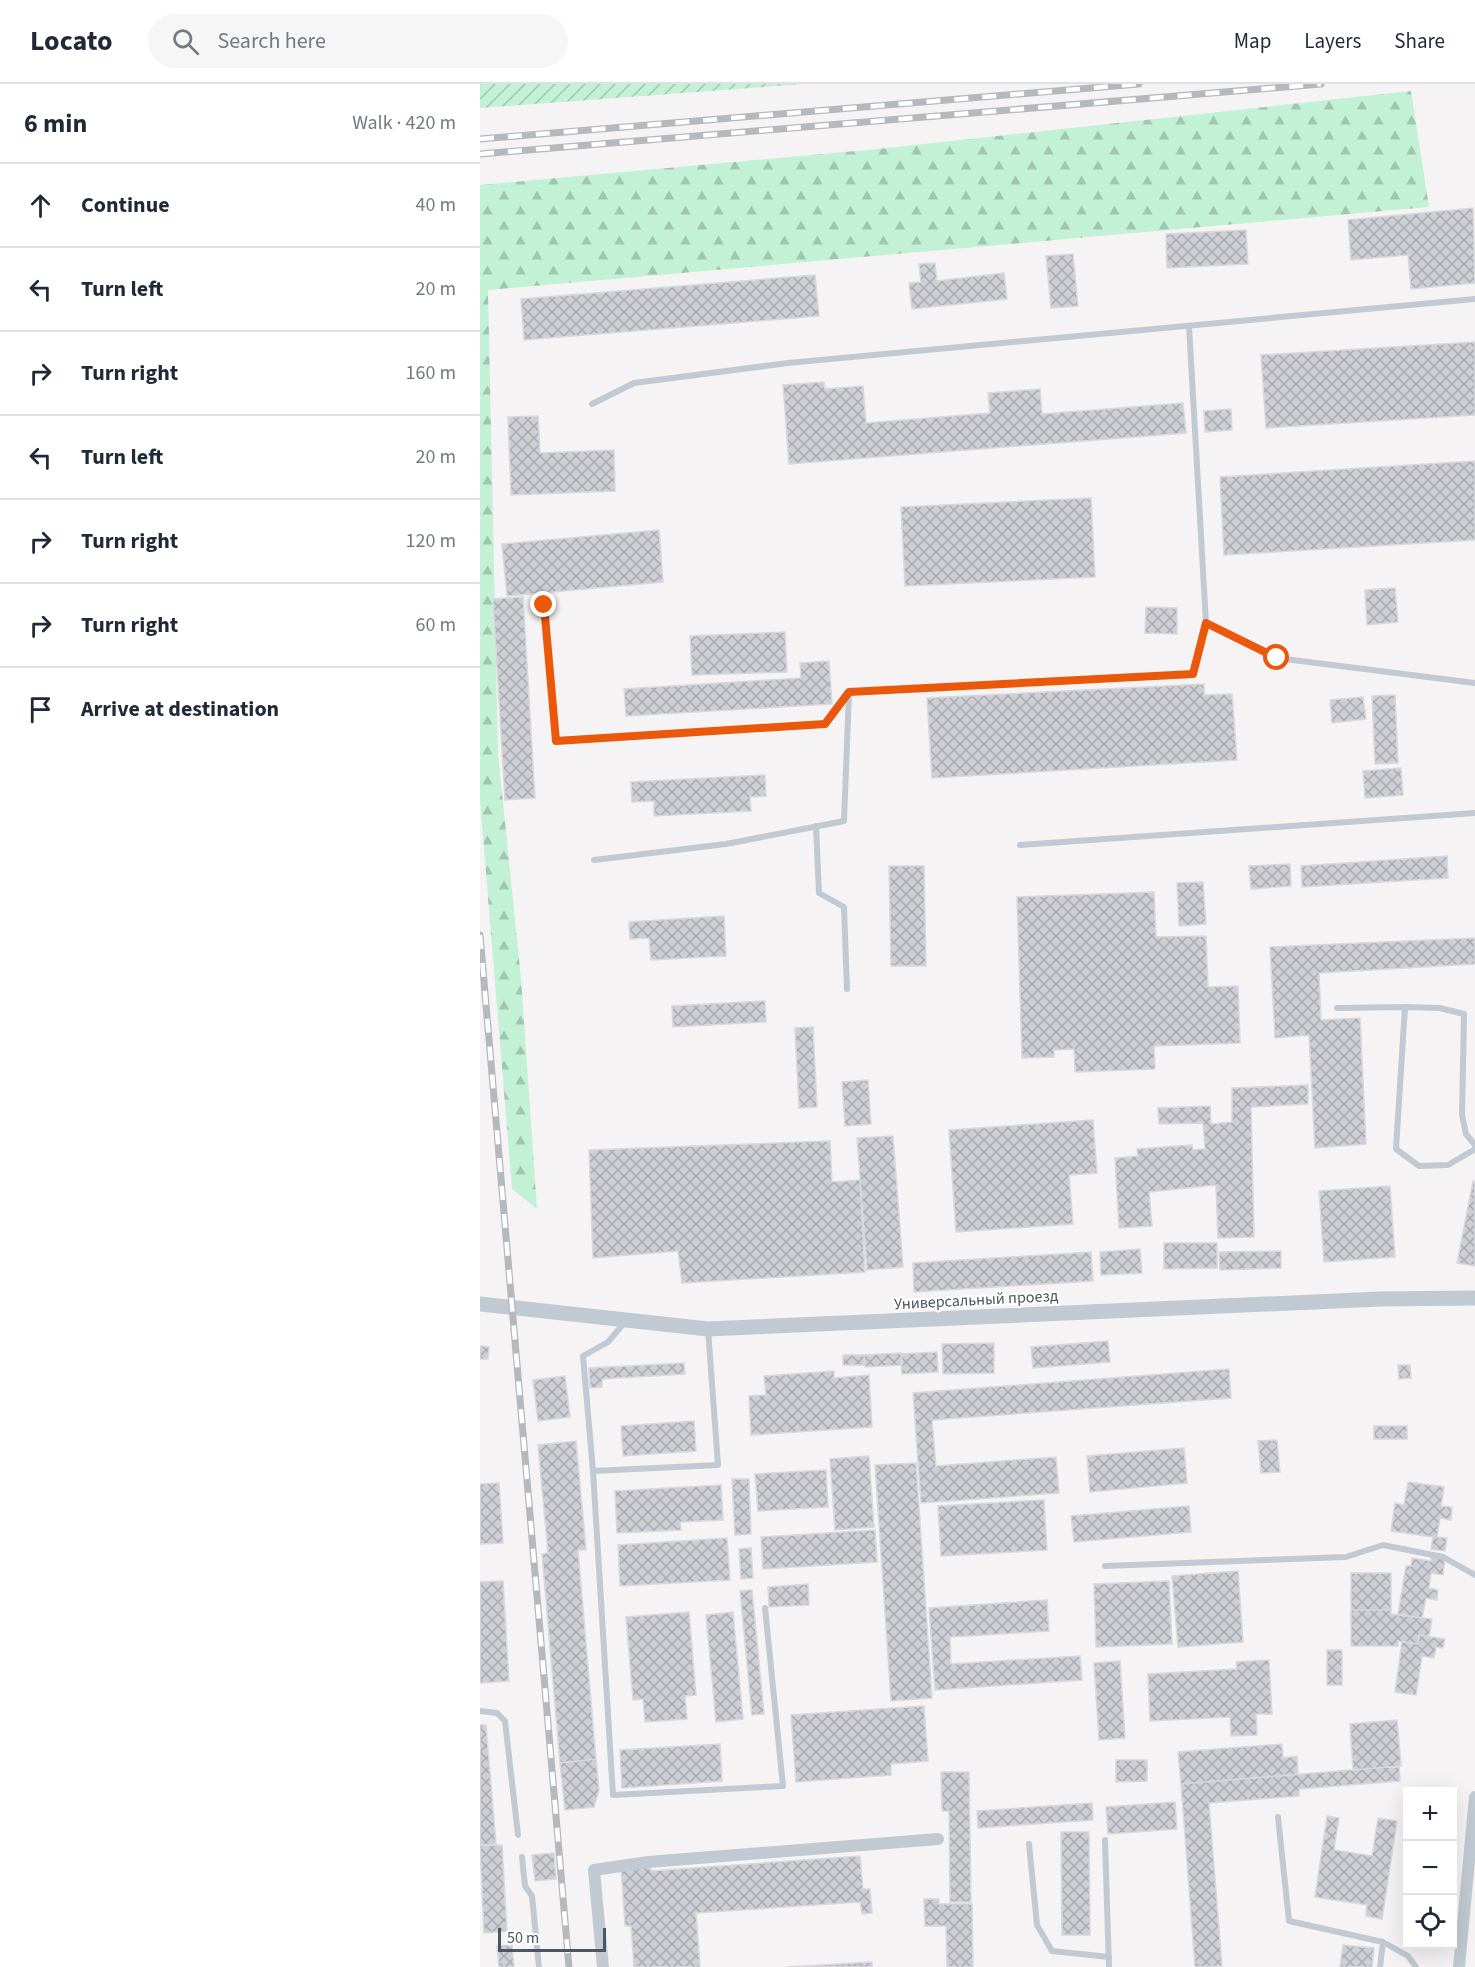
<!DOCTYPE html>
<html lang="en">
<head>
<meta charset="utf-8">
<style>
	:root { --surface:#fff; --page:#f6f6f7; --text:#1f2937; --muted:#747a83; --line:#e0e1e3 }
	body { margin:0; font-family:"Source Sans 3",sans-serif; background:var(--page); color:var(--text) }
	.controls { position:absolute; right:18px; bottom:18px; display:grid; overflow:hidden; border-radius:0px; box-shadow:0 6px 24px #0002 }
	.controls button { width:54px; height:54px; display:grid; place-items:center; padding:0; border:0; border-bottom:2px solid var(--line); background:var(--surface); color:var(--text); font:30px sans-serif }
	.scale { position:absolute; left:18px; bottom:15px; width:108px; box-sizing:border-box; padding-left:6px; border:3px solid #4a5661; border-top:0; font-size:16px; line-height:21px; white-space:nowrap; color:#4a5661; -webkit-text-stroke:4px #fff; paint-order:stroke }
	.stop { position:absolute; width:18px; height:18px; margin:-14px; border:4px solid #ea580c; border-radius:50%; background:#fff }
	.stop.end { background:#ea580c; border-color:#fff; box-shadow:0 2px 6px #0008 }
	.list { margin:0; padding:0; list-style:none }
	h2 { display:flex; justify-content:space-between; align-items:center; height:78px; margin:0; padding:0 24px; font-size:26px }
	h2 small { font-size:20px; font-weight:400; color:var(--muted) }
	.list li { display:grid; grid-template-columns:39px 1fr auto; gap:18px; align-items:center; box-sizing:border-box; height:84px; padding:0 24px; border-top:2px solid var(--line) }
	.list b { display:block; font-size:22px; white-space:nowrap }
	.list em { font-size:20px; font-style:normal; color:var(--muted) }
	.icon { flex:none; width:33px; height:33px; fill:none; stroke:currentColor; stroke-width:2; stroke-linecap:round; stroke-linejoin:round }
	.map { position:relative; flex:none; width:995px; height:1883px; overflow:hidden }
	header { display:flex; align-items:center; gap:36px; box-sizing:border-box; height:84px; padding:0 30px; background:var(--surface); border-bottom:2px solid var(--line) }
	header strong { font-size:28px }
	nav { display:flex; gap:33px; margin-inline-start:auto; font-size:21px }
	.search { width:420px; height:54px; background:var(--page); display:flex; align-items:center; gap:15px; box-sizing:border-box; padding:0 21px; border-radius:33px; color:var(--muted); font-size:22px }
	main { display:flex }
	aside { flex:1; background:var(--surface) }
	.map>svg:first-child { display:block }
	.forest { fill:url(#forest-firs) }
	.garden { fill:url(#garden-furrows) }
	.building { fill:url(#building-cross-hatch); stroke:#d7d9de; stroke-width:1.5 }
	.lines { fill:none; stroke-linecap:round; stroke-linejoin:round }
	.service { stroke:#c1cad2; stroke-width:6 }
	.minor { stroke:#c1cad2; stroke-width:12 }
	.tertiary { stroke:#c1cad2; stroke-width:15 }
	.rail-casing { stroke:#b5b8bd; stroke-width:7 }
	.rail { stroke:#fff; stroke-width:4.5; stroke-dasharray:14; stroke-linecap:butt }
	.route { stroke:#ea580c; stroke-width:8 }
	.labels { text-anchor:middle; stroke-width:4.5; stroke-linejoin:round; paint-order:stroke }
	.street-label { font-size:16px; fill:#4a5661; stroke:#fff }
</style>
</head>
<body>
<header>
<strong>Locato</strong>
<div class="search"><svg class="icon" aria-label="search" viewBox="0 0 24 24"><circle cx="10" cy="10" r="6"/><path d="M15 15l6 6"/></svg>Search here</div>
<nav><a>Map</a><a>Layers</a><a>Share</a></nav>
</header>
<main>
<aside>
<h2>6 min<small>Walk · 420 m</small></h2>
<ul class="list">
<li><svg class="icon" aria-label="ahead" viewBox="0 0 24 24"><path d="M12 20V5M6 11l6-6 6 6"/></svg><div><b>Continue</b></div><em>40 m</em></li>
<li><svg class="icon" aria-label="left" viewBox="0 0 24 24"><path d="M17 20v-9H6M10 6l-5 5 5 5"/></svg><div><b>Turn left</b></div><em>20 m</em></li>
<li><svg class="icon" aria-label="right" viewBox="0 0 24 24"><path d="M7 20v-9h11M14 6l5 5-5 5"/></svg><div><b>Turn right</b></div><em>160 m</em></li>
<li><svg class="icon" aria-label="left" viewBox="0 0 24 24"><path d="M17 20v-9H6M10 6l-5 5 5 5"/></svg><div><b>Turn left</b></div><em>20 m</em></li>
<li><svg class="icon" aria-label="right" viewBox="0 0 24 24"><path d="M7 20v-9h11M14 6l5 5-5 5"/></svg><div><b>Turn right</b></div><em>120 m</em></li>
<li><svg class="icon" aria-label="right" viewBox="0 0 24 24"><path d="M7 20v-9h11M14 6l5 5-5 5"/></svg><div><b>Turn right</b></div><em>60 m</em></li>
<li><svg class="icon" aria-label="arrive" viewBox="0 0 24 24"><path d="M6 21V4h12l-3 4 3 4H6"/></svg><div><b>Arrive at destination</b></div></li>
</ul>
</aside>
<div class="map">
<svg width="995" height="1883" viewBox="0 0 995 1883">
	<defs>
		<pattern id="forest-firs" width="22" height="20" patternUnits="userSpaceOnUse" patternTransform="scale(1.5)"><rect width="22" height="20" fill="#c3f1d5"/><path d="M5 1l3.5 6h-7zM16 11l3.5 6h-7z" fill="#a0c6b0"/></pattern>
		<pattern id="garden-furrows" width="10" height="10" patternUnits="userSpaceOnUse" patternTransform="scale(1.5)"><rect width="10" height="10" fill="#c3f1d5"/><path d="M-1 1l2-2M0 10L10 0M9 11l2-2" fill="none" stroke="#a0c6b0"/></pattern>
		<pattern id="building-cross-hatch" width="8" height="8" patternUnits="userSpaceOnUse" patternTransform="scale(1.5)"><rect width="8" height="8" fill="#cdcfd5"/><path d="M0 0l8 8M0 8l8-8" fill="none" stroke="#a8abb0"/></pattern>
	</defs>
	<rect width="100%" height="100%" fill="#f5f3f3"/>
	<!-- forest -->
	<path class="forest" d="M931,7L949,123L8,206L18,670L41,894L57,1125L32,1105L0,716V101L398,65Z"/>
	<!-- garden -->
	<path class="garden" d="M0,0H323L0,24Z"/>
	<!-- building -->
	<path class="building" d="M993,124L995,199L931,205L928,171L871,176L868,136Z
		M766,146L768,180L687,184L686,150Z
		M593,170L598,222L571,224L566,172Z
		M455,179L457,197L524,189L527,215L432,225L429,199L441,198L439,180Z
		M335,191L339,232L44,256L41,215Z
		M995,258V331L786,344L781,271Z
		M344,298L345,305L383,302L386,339L510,329L508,309L560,305L562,330L703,319L706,349L309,380L303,301Z
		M751,325L752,346L725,348L724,327Z
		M58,332L60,369L134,366L135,407L31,411L28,333Z
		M995,377V456L744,471L740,393Z
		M611,414L615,493L425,502L421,423Z
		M179,446L183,498L27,512L22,460Z
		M915,504L918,538L887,541L885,506Z
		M43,513L55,714L25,716L13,515Z
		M666,523L697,524V550L665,549Z
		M305,548L307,588L212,591L210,552Z
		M349,577L352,620L146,632L144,605L321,594L320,579Z
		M724,600V611L752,610L757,676L452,694L447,614Z
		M915,611L918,679L895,680L892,612Z
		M883,613L886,635L852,639L850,616Z
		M921,684L923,711L885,714L883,687Z
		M285,691L286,712L270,713L271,727L174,732V717L152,718L151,698Z
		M967,772L968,794L822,803L821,782Z
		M810,780L811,802L771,805L769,782Z
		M409,782H444L446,882H411Z
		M723,798L726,840L699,842L697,799Z
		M674,808L676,853L726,852L728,903L758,902L760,959L674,962L675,985L595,988L594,965L574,966V973L542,974L537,813Z
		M244,832L246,872L171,876L169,854L150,855L149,838Z
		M995,854V880L839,889L841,936L880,934L886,1060L835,1064L829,951L795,954L790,863Z
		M285,917L286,938L193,943L192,922Z
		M333,943L337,1023L319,1024L315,944Z
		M388,996L391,1040L365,1042L362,998Z
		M828,1001V1020L771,1023L774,1153L738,1154L736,1101L669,1108L672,1142L639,1144L635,1074L658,1072L657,1065L712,1061L713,1066L725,1065L723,1039L679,1040L678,1024L730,1022L731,1040L752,1038V1004Z
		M613,1036L617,1089L589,1091L593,1140L476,1148L469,1046Z
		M413,1052L423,1183L387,1186L377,1054Z
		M350,1057L352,1098L380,1096L385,1188L202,1199L198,1167L113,1174L109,1066Z
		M993,1097L995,1098V1182L977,1179Z
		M910,1102L915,1173L844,1178L839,1107Z
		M684,1159H737V1184L684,1185Z
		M660,1165L662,1189L621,1191L620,1168Z
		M801,1167V1184L740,1186L739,1168Z
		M611,1168L613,1197L434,1208L433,1179Z
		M628,1257L630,1278L553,1284L551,1263Z
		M514,1259V1289L463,1290L462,1260Z
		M0,1262L9,1263L8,1275H0Z
		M457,1268L458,1288L422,1290L421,1270Z
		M421,1269L422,1281L385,1283L384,1271Z
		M363,1271H384V1281H363Z
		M204,1279L205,1290L122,1295V1303L110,1304L109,1284Z
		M918,1281H930L931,1294L919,1295Z
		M749,1285L751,1314L452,1336L456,1382L576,1373L579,1409L441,1419L433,1309Z
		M354,1287V1294L389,1291L392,1343L271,1351L269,1312L286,1311L284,1292Z
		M85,1292L90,1333L58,1337L53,1296Z
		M214,1337L216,1367L143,1372L141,1342Z
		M894,1342H927V1355H894Z
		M797,1356L800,1388L781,1389L778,1357Z
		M96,1357L106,1466H98L116,1675L80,1679L62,1470L68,1469L58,1361Z
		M704,1364L707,1399L610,1408L607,1372Z
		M389,1372L394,1443L355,1446L350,1375Z
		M436,1379L452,1614L411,1617L395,1381Z
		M346,1386L348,1423L278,1427L275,1390Z
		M252,1395H269L271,1450L255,1451Z
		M928,1398L964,1403L961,1422L972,1423L971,1436L960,1434L957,1453L967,1454L965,1467L951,1465L953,1453L911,1447L915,1419L924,1421Z
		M19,1399L23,1459L0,1460V1400Z
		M241,1401L243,1436L200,1438L201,1446L137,1449L135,1407Z
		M564,1416L567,1466L461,1472L458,1422Z
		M709,1422L711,1448L594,1458L591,1432Z
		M395,1446L397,1478L283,1485L281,1453Z
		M247,1454L250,1496L140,1502L138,1461Z
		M271,1464L273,1494L261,1495L259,1465Z
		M951,1472L965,1475L963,1491L951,1489L949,1504L958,1506L957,1516L946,1514L942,1534L918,1530L926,1482H931L932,1474L951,1477Z
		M758,1487L763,1558L698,1563L692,1492Z
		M871,1489H911V1526H871Z
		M23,1497L29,1597L0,1599V1498Z
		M689,1497L692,1560L616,1563L614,1500Z
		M328,1500L329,1521L289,1523L288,1503Z
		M272,1506L284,1630L272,1631L260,1507Z
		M567,1516L569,1547L470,1553L471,1580L600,1572L602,1596L455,1606L449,1524Z
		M871,1526H911V1530L952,1535L949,1553L939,1551L938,1560L918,1557V1562H871Z
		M209,1528L216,1611L205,1612L207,1635L165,1638L163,1615L153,1616L146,1533Z
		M253,1528L263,1635L236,1638L226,1531Z
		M939,1551L965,1555L963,1564L956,1563L954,1574L942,1572L936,1611L915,1608L922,1558L938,1560Z
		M847,1566H862V1601H847Z
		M789,1576L792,1630H776L777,1651L751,1652L750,1633L670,1637L668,1590L757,1585L756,1578Z
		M640,1577L645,1654L619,1656L614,1579Z
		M444,1622L448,1677L411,1680V1691L316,1698L311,1631Z
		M917,1636L921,1682L873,1686L870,1640Z
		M0,1641H6L16,1760L0,1761Z
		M240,1660L242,1697L142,1704L140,1666Z
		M802,1660L803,1674L817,1672L818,1690L701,1700L698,1668Z
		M116,1675L119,1706L114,1723L85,1726L80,1679Z
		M636,1676H667V1697L636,1698Z
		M919,1682L920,1697L819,1705V1712L729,1719L742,1882L715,1883L701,1700Z
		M461,1688H489L491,1818H470L469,1727H462Z
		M695,1718L697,1745L628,1750L626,1723Z
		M612,1719L613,1736L498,1744L497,1727Z
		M847,1732L859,1734L854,1766L892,1772L898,1734L917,1737L902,1835L886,1832L887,1821L835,1813Z
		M581,1748H609L610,1851H582Z
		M22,1761L27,1847L4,1849L0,1762Z
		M74,1769L76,1795L55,1797L52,1771Z
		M380,1772L383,1805H390L392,1829L382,1830L380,1818L216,1829L220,1883H154L151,1842H145L141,1783L170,1780L171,1787Z
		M444,1815H459V1820H492L493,1883H467L466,1842H445Z
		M32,1861L34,1883H19L17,1862Z
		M863,1861L894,1864L892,1883H860Z
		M392,1878V1883H307Z"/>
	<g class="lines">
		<!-- service -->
		<path class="service" d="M112,320L154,299L308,279L995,215
			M64,521L76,657L344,640L369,608L713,590L726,539L709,242
			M726,539L797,574L995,599
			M336,742L339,809L364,823L367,905
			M540,761L995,729
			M114,776L246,760L364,737L369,609
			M925,923L960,924L984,930L982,1031L986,1050L995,1061
			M857,924L925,923L916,1065L939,1082L968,1081L995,1065
			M144,1239L128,1258L103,1272L113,1387L238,1381L228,1245
			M113,1387L133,1711L303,1702L285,1524
			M625,1482L866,1473L903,1461L963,1473L995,1491
			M0,1627L17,1629L25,1637L38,1751
			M798,1733L809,1837L903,1858
			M625,1756L629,1883
			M549,1760L557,1841L572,1867L629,1873
			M42,1773L45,1802L52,1812L59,1883
			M900,1883L903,1858L928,1872L936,1883"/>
		<!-- minor -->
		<path class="minor" d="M123,1883L114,1786L168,1778L458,1755
			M979,1883L995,1713"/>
		<!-- tertiary -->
		<path class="tertiary" d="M0,1220L228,1245L900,1215L995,1214"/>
		<!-- rail casing -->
		<g class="rail-casing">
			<path id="rail" d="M0,55L659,0
				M0,70L841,0
				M0,851L89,1883"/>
		</g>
		<!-- rail -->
		<use href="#rail" class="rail"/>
	</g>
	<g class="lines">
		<!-- route -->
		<path class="route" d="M64,521L76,657L345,640L369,608L713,590L726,539L797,574"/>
	</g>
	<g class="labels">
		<!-- street labels -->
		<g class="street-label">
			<text transform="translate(496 1215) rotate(-3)" y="6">Универсальный проезд</text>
		</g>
	</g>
</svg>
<div class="controls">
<button>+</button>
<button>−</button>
<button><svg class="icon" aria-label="locate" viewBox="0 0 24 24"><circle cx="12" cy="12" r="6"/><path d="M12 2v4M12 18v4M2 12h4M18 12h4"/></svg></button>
</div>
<div class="scale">50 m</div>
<div class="stop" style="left:797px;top:574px"></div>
<div class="stop end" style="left:64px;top:521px"></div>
</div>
</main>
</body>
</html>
